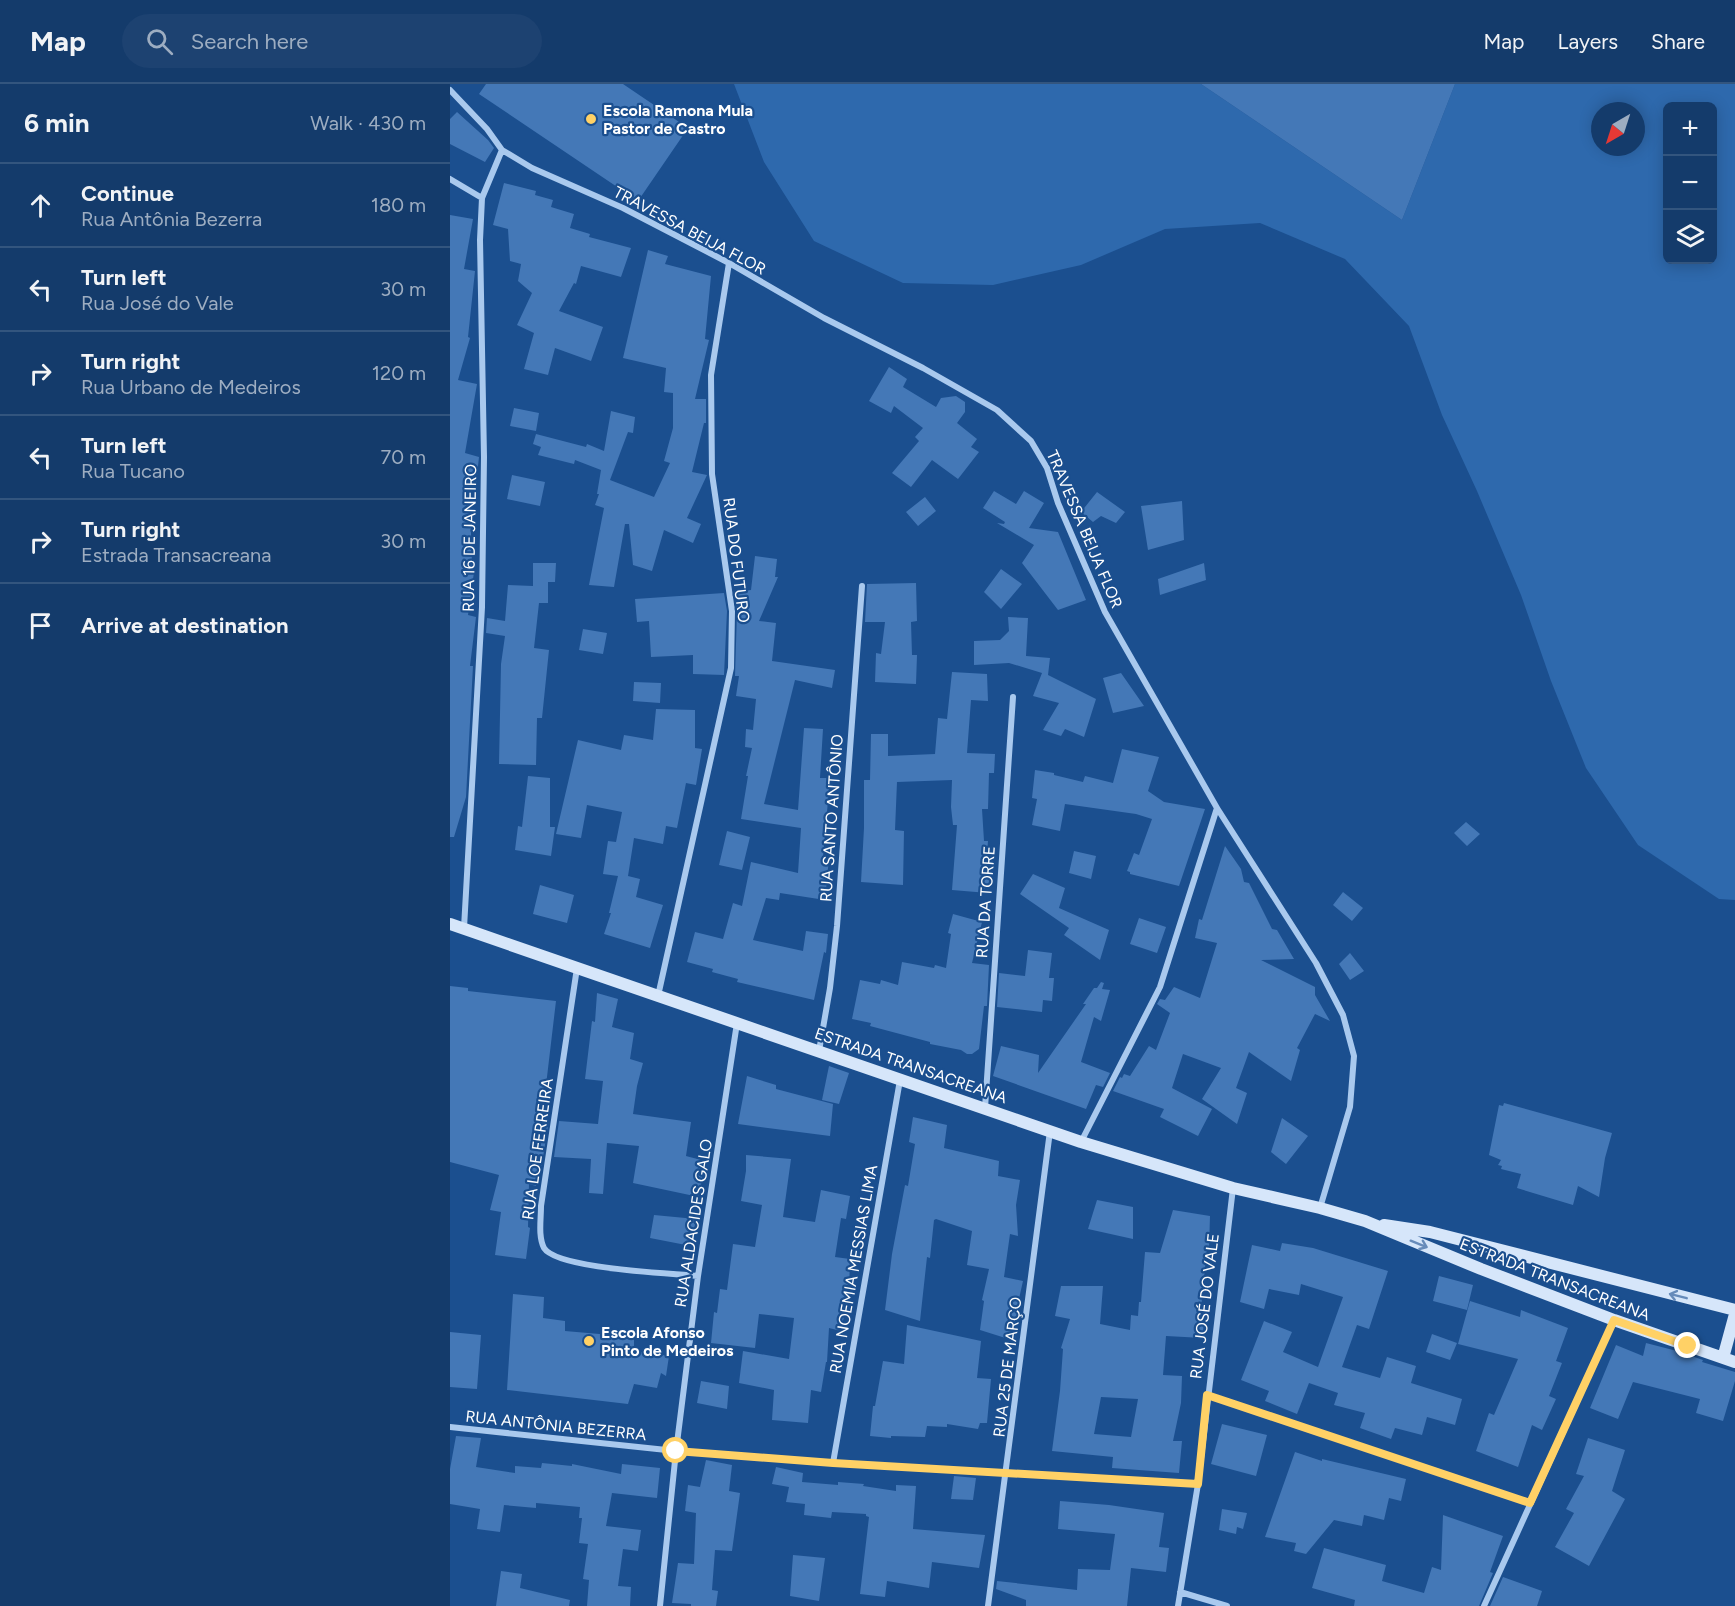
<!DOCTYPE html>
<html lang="en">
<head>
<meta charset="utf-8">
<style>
	:root { --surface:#143b6b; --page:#1d4271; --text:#f1f3f6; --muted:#9dadc1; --line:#33557e }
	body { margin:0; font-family:Figtree,sans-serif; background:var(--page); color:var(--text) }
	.controls { position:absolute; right:18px; top:18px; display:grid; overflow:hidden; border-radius:9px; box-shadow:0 3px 15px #0003 }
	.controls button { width:54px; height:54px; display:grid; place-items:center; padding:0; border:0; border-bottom:2px solid var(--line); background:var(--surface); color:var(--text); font:30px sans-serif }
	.compass { position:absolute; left:1141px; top:18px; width:54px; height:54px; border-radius:50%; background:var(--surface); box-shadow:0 3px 15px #0003; rotate:219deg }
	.stop { position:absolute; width:18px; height:18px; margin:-14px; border:4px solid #ffd166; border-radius:50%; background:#fff }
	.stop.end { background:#ffd166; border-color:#fff; box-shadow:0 2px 6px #0008 }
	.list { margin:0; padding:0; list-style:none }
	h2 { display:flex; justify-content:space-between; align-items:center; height:78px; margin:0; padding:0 24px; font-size:26px }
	h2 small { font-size:20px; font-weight:400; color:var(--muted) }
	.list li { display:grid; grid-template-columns:39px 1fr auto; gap:18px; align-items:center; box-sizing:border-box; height:84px; padding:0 24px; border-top:2px solid var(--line) }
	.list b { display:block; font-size:22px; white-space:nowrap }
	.list p { margin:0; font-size:20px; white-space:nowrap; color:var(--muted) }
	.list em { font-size:20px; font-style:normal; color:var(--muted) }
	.icon { flex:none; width:33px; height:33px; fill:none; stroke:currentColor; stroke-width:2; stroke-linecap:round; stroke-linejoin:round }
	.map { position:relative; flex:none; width:1285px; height:1522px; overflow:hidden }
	header { display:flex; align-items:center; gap:36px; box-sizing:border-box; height:84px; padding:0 30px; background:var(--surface); border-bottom:2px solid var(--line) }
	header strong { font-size:28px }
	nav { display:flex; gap:33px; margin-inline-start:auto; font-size:21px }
	.search { width:420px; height:54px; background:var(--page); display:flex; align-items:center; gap:15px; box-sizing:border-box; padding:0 21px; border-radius:33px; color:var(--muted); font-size:22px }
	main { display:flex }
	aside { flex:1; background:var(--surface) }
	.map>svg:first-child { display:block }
	.green { fill:#2e69ad; fill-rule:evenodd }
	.building { fill:#4478b7; fill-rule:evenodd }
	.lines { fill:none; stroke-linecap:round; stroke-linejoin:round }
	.street { stroke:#a9c9ee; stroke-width:6 }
	.secondary { stroke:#d6e6fa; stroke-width:12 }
	.oneway { stroke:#668bba }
	.route { stroke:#ffd166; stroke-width:8 }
	.poi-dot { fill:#ffd166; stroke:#1b4f8f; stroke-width:2 }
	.labels { text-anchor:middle; stroke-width:4.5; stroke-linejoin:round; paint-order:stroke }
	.poi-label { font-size:16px; font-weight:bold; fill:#fff; stroke:#1b4f8f; text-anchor:start }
	.street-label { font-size:16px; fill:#fff; stroke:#1b4f8f }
</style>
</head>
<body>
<header>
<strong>Map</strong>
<div class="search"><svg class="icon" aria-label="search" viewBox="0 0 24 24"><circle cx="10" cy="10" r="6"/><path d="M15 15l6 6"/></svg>Search here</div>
<nav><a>Map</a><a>Layers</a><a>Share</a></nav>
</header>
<main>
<aside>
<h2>6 min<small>Walk · 430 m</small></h2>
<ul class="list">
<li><svg class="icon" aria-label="ahead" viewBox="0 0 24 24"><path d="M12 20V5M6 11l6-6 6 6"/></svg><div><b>Continue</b><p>Rua Antônia Bezerra</p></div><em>180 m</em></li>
<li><svg class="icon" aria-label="left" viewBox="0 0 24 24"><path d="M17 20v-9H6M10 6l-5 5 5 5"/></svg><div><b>Turn left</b><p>Rua José do Vale</p></div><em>30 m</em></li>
<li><svg class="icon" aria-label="right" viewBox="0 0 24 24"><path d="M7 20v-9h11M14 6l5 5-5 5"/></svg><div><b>Turn right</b><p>Rua Urbano de Medeiros</p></div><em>120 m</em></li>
<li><svg class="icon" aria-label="left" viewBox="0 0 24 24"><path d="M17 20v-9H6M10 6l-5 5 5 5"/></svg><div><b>Turn left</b><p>Rua Tucano</p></div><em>70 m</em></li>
<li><svg class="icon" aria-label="right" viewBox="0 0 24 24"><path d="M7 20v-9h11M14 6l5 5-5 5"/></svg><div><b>Turn right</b><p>Estrada Transacreana</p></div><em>30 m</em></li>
<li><svg class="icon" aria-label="arrive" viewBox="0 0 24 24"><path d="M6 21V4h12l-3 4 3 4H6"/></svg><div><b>Arrive at destination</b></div></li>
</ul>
</aside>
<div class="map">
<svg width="1285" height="1522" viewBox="0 0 1285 1522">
	<rect width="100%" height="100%" fill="#1b4f8f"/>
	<!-- green -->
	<path class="green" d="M284,0H751L952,136L1005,0H1285V816L1269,815L1188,761L1136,684L1101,597L1071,511L1027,407L992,331L959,242L895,175L810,139L715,145L631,181L543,201L453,199L364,157L314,78ZM1218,22H1262V176H1218ZM1150,27H1186V63H1150Z"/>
	<!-- building -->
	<path class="building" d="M36,0H173L238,44L188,117L29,10Z
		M751,0H1005L952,136Z
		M7,28L38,56L44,64L35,78L0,60V35Z
		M54,99L86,107L85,111L103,116L101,123L124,130L120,144L140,150L139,153L181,164L171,193L131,182L126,200L124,199L109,227L153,243L141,277L105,264L98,291L74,285L84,249L67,241L82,209L68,197L71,180L60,177L58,145L43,141Z
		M0,131L23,135L14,185L25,187L18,253L20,254L8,296L27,300L15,369L29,373L24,419L20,418L22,480L25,481L18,531L26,533L20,582H23L16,713L4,753H0Z
		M198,166L218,172L215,180L261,192L255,255L259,256L245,315H256V339H254L242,388L257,391L237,434L251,440L243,459L214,446L202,487L183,481L179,440H175L164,503L139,501L154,424L145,421L149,410H147L151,386L125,376L124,380L88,371L91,363L83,360L86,350L136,363L137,360L154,367L161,327L185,333L183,349L178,348L160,396L204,413L220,379L214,377L223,344V309L214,308L216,284L173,274Z
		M439,283L457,295L453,303L486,323L491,314L506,312L515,318V328L507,339L527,355L521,363L529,368L508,395L482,376L461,403L442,389L469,357L465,353L473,344L444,322L441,329L419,317Z
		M64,324L89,329L86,347L60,342Z
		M62,391L95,398L90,422L57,415Z
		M544,407L566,420L574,407L594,419L579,444L608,448L636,516L608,526L572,479L584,461L547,439L554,440L555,438L533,424Z
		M647,408L675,428L666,439L651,432L643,438L631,428Z
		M475,413L486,427L468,442L456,428Z
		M732,417L734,456L698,466L691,422Z
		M305,472L327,475L325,493H328L309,537L326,539L322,577L385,586L382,604L345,596L314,720L348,726L354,644L373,645L370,694H380L373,773L379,774L375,816L330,809L329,816L316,814L303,856L353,867L356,847L378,850L376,869L374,868L364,916L287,898L288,895L262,888L263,885L237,878L245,848L273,855L283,819L292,822L301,778L348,789L351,744L291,735L298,692H296L302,664L295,663L296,645L303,646L306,615L286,612L289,592H285L287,527L285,508L301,506Z
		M83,479H106L105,498H98V519H89L84,564L99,566L92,634H87L86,681L49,680L51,580L55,552L36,549L37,534L55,537L58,501L83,502Z
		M754,479L756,496L710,511L708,495Z
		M551,485L572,500L551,525L534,508Z
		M466,499L467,537L461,538L462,571H467L466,600L425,598L426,569L431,570L435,538H415L417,500Z
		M274,509L277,527L274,591L243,590V571L201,573L199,537L187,538L185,515Z
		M558,533L578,534L576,572L600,574L598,591L646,615L634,653L615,645L611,652L593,646L609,619L583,612L592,589L559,579L524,581V557L550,556L559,547Z
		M133,545L157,549L153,570L129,566Z
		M502,588L537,590L538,617L521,616L517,669L545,670L544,689H539L538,725H532L534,757H538L536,785H540L538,809L502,806L507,741H503L501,723L502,696L447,698L445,746L454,747L453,801L411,798L414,744V696H420L421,650H438V672L485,670L488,634L497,635Z
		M671,589L694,622L663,629L653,594Z
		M184,598L211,599L210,619L183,617Z
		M206,625L245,626V664L252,665L246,701L236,699L227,744L216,742L213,760L184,754L178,792L190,795L186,813L213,821L200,864L154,850L161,829H159L168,792L153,790L158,757L166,758L172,728L137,721L131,754L106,750L128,656L171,666L174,651L203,656Z
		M672,665L709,673L698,707L714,718L755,725L729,802L680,790V788L677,787L684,769L689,771L702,735L686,730L615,720L610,747L582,741L587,715L582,714L585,686L604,689V691L633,698L635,692L663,699Z
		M78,692L100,694V743H105L101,772L65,766L68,742L72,743Z
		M1016,738L1030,750L1017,762L1004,749Z
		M277,747L300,753L292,786L269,781Z
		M775,762L791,785L794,798L799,799L822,845L827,846L844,875L811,876L865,903V911L880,937L865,930L847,964L850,966L841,997L799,968L786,1004L797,1009L787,1040L752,1015L771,984L733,970L722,1004L762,1025L748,1052L710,1033L714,1025L663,1007L670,993L672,994L674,990L680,992L699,962L706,966L720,929L707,920L710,915L715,916L724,903L750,914L767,859L745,854L749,835L752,836Z
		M624,767L646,772L641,795L619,789Z
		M583,790L615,804L609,824L659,846L650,876L614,851L619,844L570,810Z
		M90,801L124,811L117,839L83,830Z
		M893,808L913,824L902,837L883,821Z
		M503,830L532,838L522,879L539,881L537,922H534L529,965L522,970H517L511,966L480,960V958L420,942L421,939L402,935L410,896L430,900L431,896L448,901L452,878L484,884L485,881L496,884L501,850L498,849Z
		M689,834L716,843L707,869L680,860Z
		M578,866L602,869L599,894H604L602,917L593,916L592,928L547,923L549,889L575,892Z
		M900,869L914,887L900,896L889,880Z
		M651,898L654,899L652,905L660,906L651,937L644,933L631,978L660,989L653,1003L646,1001L636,1025L543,992L551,962L589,971L588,989L636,920H633L644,904H647Z
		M0,902L18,904V907L106,917L92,1035L99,1036L92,1079L86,1102L79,1100L78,1143L80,1144L76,1175L45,1171L51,1128L40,1126L49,1091L0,1078Z
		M147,909L168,915L162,943L184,949L180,975L193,979L187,1002L183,1030L241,1038L236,1072L255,1077L249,1113L183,1099L189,1062L157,1059L153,1110L139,1109L141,1075L104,1073L109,1037L148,1040L153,997L135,995L142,937L145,938Z
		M379,982L399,989L389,1020L372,1016Z
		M297,992L326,1001V1005L383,1020L380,1052L288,1040Z
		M1054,1019L1162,1049L1155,1074L1149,1113L1128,1102L1123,1121L1067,1104L1071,1090L1051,1085L1052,1082L1048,1081L1051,1076L1039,1071L1049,1021L1053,1022Z
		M463,1033L497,1041L494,1064L549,1077L548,1092L570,1096L566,1121L568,1152L560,1150L554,1193L573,1197L566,1228H568L565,1257L530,1246L534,1217L532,1216L539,1185L517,1181L522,1147L486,1135L484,1136L480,1174L477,1173L470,1237L435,1226L442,1170L455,1101L458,1102L465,1060L459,1058Z
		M832,1034L858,1052L836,1080L821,1068Z
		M296,1071L341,1075L333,1133L365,1138L371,1106L400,1112L396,1135L391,1134L385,1173L400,1175L399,1207L391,1247L379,1244L377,1278H376L371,1308L361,1306L358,1339L322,1336L324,1306L289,1299L293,1267L339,1275L344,1234L309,1230L305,1264L261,1259L264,1228L267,1229L270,1205L277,1206L283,1160L305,1163L312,1121L291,1117L296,1087Z
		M647,1116L683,1123V1155L638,1145Z
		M723,1126L760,1132L759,1165L757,1164L751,1224L754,1225L753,1254L716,1252L713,1291L732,1292L731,1319L723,1357H732L729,1389L662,1384L663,1373L602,1367L610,1307L613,1265L611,1264L620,1235L605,1232L611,1202H653L650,1240L680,1246L681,1231L688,1232L689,1218H691L695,1168L710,1169ZM651,1313L688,1315L681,1353L644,1350Z
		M204,1131L246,1135L241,1162L200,1154Z
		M832,1159L863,1164L938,1187L919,1245L907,1241L892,1283L930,1294L937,1273L966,1282L961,1299L1012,1315L1005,1341L977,1333L972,1351L945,1344L941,1355L910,1344L915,1329L884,1321L888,1309L859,1299L847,1330L815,1317L819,1307L791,1296L814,1237L842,1248L833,1268L868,1283L893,1213L851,1200L849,1211L819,1205L814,1225L790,1218L802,1161L830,1167Z
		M989,1192L1023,1201L1017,1226L983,1217Z
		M63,1210L94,1213L93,1234L115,1237V1247L184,1253V1267L219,1272L216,1292L211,1289L207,1304L184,1300L178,1320L57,1306Z
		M1020,1217L1070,1233L1071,1226L1118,1244L1106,1277L1112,1279L1099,1312L1106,1315L1092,1346L1082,1341L1068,1383L1026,1367L1039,1329L1044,1331L1068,1275L1008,1260Z
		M457,1241L531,1257L527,1294L541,1295L537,1339H530L528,1345L497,1340V1343L477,1342L475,1353L441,1352V1354L420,1352L423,1322H425L433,1277L454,1280Z
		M0,1248L31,1251L27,1305L0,1303Z
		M982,1250L1007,1259L1000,1276L976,1268Z
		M1196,1259L1227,1267L1253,1276L1252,1278L1285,1288V1297L1273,1337L1246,1329L1250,1315L1183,1298L1168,1335L1140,1324L1166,1261L1193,1272Z
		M251,1297L279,1302L277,1325L247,1319Z
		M772,1340L817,1351L806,1392L761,1380Z
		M6,1352L31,1354L26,1383L65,1389V1382L91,1384L92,1379L122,1382V1380L171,1390L172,1380L210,1384L207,1414L162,1409L156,1442L191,1446L188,1467L173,1465L168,1502L181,1503L180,1522H137L139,1496L133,1495L138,1460L129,1459L132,1434H129L130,1423L86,1419V1424L54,1421L50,1448L27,1445L30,1425L0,1420V1385Z
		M1138,1354L1175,1366L1162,1407L1175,1415L1139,1482L1105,1463L1124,1429L1116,1425L1134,1392L1126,1390Z
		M845,1368L872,1377V1375L956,1395L951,1417L939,1414L934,1436L914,1431L912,1442L884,1436L856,1470L844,1467L846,1459L815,1453Z
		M256,1376L282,1381L279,1407L290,1409L282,1467L265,1466L262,1506L268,1507L266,1522H241V1520L222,1519L228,1479L244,1480L246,1429L235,1427L238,1401L250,1403Z
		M326,1383L353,1389L352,1398L388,1401V1398L414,1400L413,1402L446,1407V1401L466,1402L463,1445L535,1451L529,1484L482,1478L479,1504L437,1497L435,1513L410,1510L419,1433L416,1432V1430L382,1428L381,1434L354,1431L355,1420L336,1418L339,1403L322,1400Z
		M504,1392L526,1394L523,1416L501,1415Z
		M610,1417L659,1421L714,1429L709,1463L719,1464L716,1488L681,1484L677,1522H576V1516L546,1505L547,1497L627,1506L628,1485L660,1486L665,1450L608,1445Z
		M772,1425L797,1429L793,1445L787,1443L786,1450L769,1446Z
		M993,1431L1053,1452L1040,1488L1043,1489L1029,1522H904L905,1516L862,1504L874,1464L936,1481L932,1497L974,1509L982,1483L991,1486Z
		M343,1471L375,1474L369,1517L340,1512Z
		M51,1487L72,1490L70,1504L120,1516L119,1522H46Z
		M1053,1493L1092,1507L1087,1522H1040Z"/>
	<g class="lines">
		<!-- street -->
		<path class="street" d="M0,6L37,45L52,66L82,84L173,124L279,179L374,234L473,284L547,326L581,357L597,384L608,419L655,528L767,724L866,879L893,931L904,972L900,1023L870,1124
			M0,95L32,114
			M14,844L32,523L34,373L30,156L32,114L52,66
			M127,884L91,1122C91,1136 88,1152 94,1164C107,1185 220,1189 248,1192
			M208,912L281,584L282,527L262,390L261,291L279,179
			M369,967L380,904L387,842L412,502
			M535,1024L563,613
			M631,1058L710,903L767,724
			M757,1311L1080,1419
			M0,1343L226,1367L383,1379L748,1400
			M383,1379L450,996
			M730,1508L777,1522
			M210,1522L226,1367L248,1192L287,939
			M538,1522L600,1047
			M728,1522L748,1400L783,1104
			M1034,1522L1164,1236"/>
		<!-- secondary -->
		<path class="secondary" d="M0,840L631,1058L783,1104L870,1124L915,1137L1031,1185L1164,1236L1285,1278
			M934,1141L980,1148L1285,1226
			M1273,1274L1285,1230"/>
	</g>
	<!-- one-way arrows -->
	<defs><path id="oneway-shaft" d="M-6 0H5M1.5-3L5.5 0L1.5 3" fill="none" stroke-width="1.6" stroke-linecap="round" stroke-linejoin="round" transform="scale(1.5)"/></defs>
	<g class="oneway">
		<use href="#oneway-shaft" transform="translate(969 1160) rotate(22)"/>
		<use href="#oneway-shaft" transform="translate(1228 1212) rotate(-166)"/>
	</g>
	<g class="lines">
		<!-- route -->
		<path class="route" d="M226,1367L383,1379L748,1400L757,1311L1080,1419L1164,1236L1238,1262"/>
	</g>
	<!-- markers -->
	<g class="poi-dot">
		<circle cx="141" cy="35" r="6"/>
		<circle cx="139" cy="1257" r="6"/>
	</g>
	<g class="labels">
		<!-- poi labels -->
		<g class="poi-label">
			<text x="153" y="32">Escola Ramona Mula<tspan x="153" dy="18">Pastor de Castro</tspan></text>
			<text x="151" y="1254">Escola Afonso<tspan x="151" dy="18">Pinto de Medeiros</tspan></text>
		</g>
		<!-- street labels -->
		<g class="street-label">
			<text transform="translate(240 146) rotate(28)" y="6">TRAVESSA BEIJA FLOR</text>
			<text transform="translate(635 445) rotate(67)" y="6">TRAVESSA BEIJA FLOR</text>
			<text transform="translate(19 454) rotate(-89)" y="6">RUA 16 DE JANEIRO</text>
			<text transform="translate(287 476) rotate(83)" y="6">RUA DO FUTURO</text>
			<text transform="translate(381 734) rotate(-86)" y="6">RUA SANTO ANTÔNIO</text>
			<text transform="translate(535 818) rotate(-86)" y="6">RUA DA TORRE</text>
			<text transform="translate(461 981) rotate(19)" y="6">ESTRADA TRANSACREANA</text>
			<text transform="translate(87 1065) rotate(-82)" y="6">RUA LOE FERREIRA</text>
			<text transform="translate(243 1139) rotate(-81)" y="6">RUA ALDACIDES GALO</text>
			<text transform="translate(403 1185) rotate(-80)" y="6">RUA NOEMIA MESSIAS LIMA</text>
			<text transform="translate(1105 1195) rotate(21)" y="6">ESTRADA TRANSACREANA</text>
			<text transform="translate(754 1222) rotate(-83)" y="6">RUA JOSÉ DO VALE</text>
			<text transform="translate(557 1283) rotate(-83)" y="6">RUA 25 DE MARÇO</text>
			<text transform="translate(106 1341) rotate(6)" y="6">RUA ANTÔNIA BEZERRA</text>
		</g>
	</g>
</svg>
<div class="controls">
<button>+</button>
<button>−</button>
<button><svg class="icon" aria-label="layers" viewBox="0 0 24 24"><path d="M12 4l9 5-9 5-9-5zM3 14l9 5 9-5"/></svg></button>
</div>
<svg class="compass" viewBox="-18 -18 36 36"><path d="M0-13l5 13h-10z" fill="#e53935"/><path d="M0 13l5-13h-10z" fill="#9dadc1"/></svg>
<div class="stop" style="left:226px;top:1367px"></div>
<div class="stop end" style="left:1238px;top:1262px"></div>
</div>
</main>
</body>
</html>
